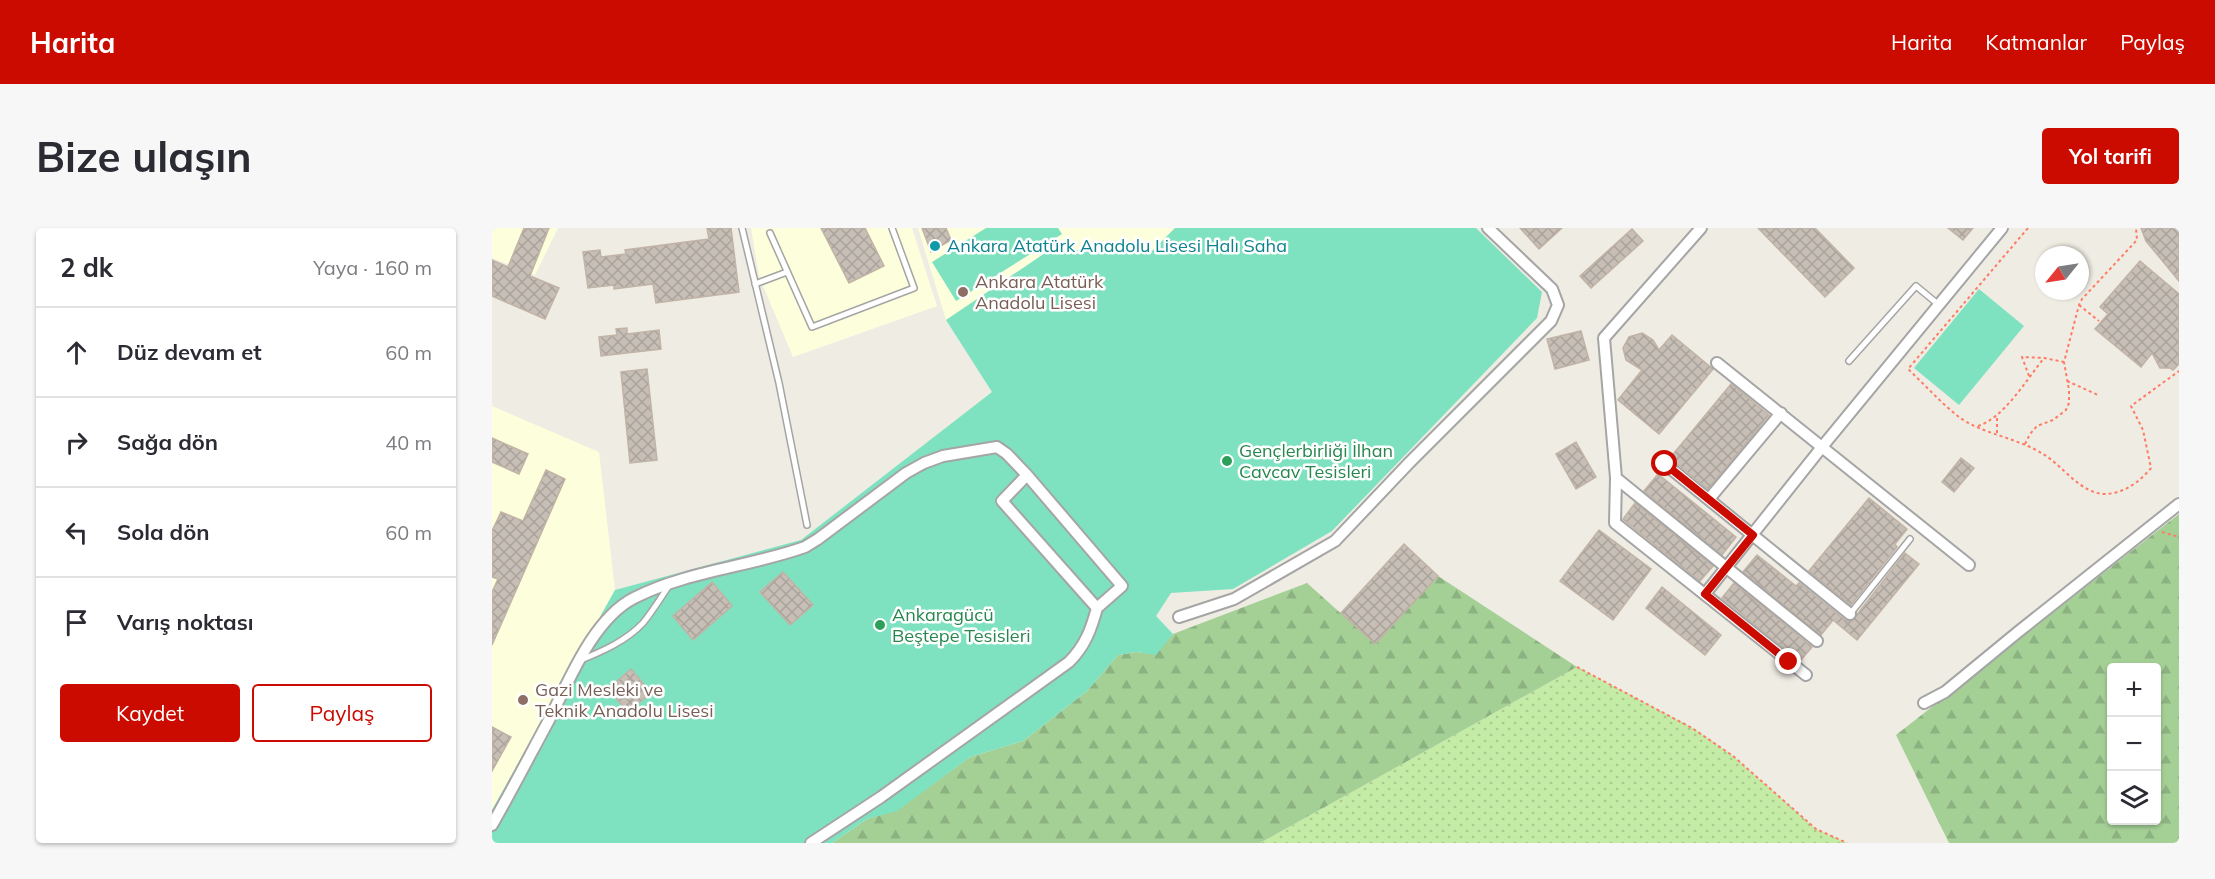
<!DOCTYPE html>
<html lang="tr">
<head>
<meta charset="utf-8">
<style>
	:root { --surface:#fff; --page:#f7f7f7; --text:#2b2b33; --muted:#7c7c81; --line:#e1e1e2; --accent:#cb0a00 }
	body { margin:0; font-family:Mulish,sans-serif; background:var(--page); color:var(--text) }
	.controls { position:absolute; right:18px; bottom:18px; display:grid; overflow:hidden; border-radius:6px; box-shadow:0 2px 4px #0004 }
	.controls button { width:54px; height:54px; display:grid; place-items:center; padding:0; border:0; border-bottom:2px solid var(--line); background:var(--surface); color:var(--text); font:30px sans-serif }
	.compass { position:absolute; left:1543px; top:18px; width:54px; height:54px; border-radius:50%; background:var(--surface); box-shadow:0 2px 4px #0004; rotate:240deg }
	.stop { position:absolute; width:18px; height:18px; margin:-14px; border:4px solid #cb0a00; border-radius:50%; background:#fff }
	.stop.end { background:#cb0a00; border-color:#fff; box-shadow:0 2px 6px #0008 }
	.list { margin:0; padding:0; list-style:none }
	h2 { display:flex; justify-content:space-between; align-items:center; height:78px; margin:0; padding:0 24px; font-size:26px }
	h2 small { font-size:20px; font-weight:400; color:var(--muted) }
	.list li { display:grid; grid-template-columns:39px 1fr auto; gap:18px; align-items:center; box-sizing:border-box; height:90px; padding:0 24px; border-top:2px solid var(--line) }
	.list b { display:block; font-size:22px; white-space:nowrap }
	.list em { font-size:20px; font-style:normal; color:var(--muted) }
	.actions { display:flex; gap:12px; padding:18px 24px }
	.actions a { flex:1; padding:14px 0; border:2px solid var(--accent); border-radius:6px; text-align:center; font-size:21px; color:var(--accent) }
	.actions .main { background:var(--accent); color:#fff }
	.icon { flex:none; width:33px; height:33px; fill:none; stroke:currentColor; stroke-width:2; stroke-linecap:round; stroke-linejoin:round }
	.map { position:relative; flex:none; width:1687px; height:615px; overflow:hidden; border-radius:6px }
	header { display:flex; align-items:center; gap:36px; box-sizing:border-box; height:84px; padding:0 30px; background:var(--accent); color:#fff }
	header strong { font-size:28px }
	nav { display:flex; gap:33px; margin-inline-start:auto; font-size:21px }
	.intro { display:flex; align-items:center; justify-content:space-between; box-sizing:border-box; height:144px; padding:0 36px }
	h1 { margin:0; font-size:42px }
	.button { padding:15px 27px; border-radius:6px; background:var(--accent); color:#fff; font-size:21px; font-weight:700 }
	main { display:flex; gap:36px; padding:0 36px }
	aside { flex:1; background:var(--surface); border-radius:6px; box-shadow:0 2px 4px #0004 }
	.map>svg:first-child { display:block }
	.education { fill:#fdffdc }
	.grass { fill:url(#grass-dots) }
	.forest { fill:url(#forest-firs); fill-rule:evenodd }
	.pitch { fill:#7ee2c0 }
	.building { fill:url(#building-cross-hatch); stroke:#c1b3a5; stroke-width:1.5 }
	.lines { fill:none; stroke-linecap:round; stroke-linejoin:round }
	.service-casing { stroke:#a5a5a5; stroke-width:8 }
	.minor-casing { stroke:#a5a5a5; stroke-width:14 }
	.path { stroke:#ff7b64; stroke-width:2; stroke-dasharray:3 3; stroke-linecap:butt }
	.service { stroke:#fff; stroke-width:5 }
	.minor { stroke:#fff; stroke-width:10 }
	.route { stroke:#cb0a00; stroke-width:8 }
	.culture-dot { fill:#0f9aa8; stroke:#fff; stroke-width:2 }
	.education-dot { fill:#8d6e63; stroke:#fff; stroke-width:2 }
	.leisure-dot { fill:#2e9e5b; stroke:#fff; stroke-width:2 }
	.labels { text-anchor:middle; stroke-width:5; stroke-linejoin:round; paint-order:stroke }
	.culture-label { font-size:18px; fill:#0d838f; stroke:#fff; text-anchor:start }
	.education-label { font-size:18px; fill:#785e54; stroke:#fff; text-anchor:start }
	.leisure-label { font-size:18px; fill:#27864d; stroke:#fff; text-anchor:start }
</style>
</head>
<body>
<header>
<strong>Harita</strong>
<nav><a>Harita</a><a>Katmanlar</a><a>Paylaş</a></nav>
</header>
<div class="intro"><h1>Bize ulaşın</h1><a class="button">Yol tarifi</a></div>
<main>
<aside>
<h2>2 dk<small>Yaya · 160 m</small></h2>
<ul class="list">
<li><svg class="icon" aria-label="ahead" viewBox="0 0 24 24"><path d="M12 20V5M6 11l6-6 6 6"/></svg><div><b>Düz devam et</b></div><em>60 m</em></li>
<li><svg class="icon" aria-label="right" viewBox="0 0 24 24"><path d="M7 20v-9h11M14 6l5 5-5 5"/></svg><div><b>Sağa dön</b></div><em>40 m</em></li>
<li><svg class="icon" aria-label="left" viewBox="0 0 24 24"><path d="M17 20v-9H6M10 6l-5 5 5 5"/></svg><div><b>Sola dön</b></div><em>60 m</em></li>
<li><svg class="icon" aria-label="arrive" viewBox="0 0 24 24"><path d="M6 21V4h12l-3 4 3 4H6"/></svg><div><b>Varış noktası</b></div></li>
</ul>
<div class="actions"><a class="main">Kaydet</a><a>Paylaş</a></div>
</aside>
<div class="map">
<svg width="1687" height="615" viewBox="0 0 1687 615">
	<defs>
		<pattern id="grass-dots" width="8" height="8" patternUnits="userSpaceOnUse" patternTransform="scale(1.5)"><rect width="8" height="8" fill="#c5eca7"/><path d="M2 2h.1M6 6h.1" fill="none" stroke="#a9ca8f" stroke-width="1.8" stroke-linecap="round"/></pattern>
		<pattern id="forest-firs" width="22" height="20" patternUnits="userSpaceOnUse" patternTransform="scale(1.5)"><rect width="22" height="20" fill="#a4d096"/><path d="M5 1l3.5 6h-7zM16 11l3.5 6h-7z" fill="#8db281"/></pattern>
		<pattern id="building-cross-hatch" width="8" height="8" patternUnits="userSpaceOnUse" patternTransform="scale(1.5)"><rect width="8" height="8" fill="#c7beb6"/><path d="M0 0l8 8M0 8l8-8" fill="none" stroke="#aaa39c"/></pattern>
	</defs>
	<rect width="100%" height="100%" fill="#efece3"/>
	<!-- education -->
	<path class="education" d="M0,0H66L43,47L0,30Z
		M259,0H420L445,78L301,129L267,48Z
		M426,0H683L658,25L559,21L454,92Z
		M0,178L107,224L123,362L0,582Z"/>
	<!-- grass -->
	<path class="grass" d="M1085,439L1201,500L1241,528L1324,601L1355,615H768Z"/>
	<!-- forest -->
	<path class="forest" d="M1687,286V615H1457L1404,507ZM1620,440H1664V592H1620Z
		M946,348L1085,439L768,615H340L375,591L405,582L478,529L531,513L595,463L626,427L644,424L663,426L681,406L815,355L883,416Z"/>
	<!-- pitch -->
	<path class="pitch" d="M494,0H566L570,6L464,73L440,34Z
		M683,0H984L1050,64L1045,90L840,303L741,361L679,365L664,388L681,406L664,427L644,424L626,427L595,463L531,513L478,529L405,583L375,591L340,615H0V582L123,362L309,312L500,164L454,92L559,21L658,25Z
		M1487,61L1532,98L1467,177L1422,140Z"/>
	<!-- building -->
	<path class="building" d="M32,0H57L38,48L67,60L53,91L0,68V32L16,39Z
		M215,0H239L247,64L164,75L161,56L122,61V57L96,60L91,24L108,22L109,29L134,26L133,22L217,11Z
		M329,0H373L392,38L357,55Z
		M430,0H454L459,12L439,24Z
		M1028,0H1070L1047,21Z
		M1266,0H1323L1362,40L1333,69Z
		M1456,0H1481L1471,12Z
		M1649,0H1687V53L1654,13Z
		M1140,1L1151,13L1099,60L1088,48Z
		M1648,33L1687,66V136L1681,142L1678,140H1668L1660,125L1649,139L1603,101L1616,86L1608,79Z
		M135,100V106L167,102L169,121L109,128L107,109L125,107L124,101Z
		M1089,103L1097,132L1063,141L1055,111Z
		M1150,105L1161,112L1167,122L1180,107L1221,141L1167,206L1126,172L1150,142L1134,132L1131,120L1137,109Z
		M155,141L165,232L138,235L129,144Z
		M1239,156L1277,187L1216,261L1178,230Z
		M0,210L36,226L27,246L0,234Z
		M1084,214L1104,249L1084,261L1064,226Z
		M1469,230L1482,240L1462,264L1450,254Z
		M54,242L73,251L0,417V364L6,351L0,349V303L9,284L31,293Z
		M1166,246L1244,309L1230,327L1152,263Z
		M1377,270L1415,301L1403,316L1405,319L1359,377L1317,343Z
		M1143,275L1221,338L1208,353L1131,291Z
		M1107,302L1159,341L1121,392L1068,353Z
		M912,316L946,348L883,416L849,385Z
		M1413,325L1427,336L1365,412L1341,392L1329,407L1251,344L1265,327L1304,358L1307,355L1353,392L1360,393Z
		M291,344L321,377L298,397L268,364Z
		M220,354L240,378L201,412L181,388Z
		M1242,355L1320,419L1308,433L1230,370Z
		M1170,359L1229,407L1213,427L1154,380Z
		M139,441L159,465L136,484L116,461Z
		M0,499L19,509L0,543Z"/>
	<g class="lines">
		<!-- service casing -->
		<g class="service-casing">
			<path id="service" d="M250,0L287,155L315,297
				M278,5L320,99L422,60L400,0
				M263,56L295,44
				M1357,133L1424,58L1447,77
				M1358,386L1418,311
				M89,432C111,423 134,413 151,395C160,384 168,371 176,359"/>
		</g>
		<!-- minor casing -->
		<g class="minor-casing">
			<path id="minor" d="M1209,0L1112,110L1124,250L1123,295L1314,447
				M1225,135L1477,337
				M1173,236L1358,386
				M535,247L630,358L605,380L510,273Z
				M1124,250L1325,413
				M1217,271L1289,185
				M1213,366L1330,219L1510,0
				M687,389L742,371L843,313L917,235L1059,93L1066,77L1060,61L996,0
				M1432,475L1453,464L1526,404L1687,276
				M0,597C20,562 38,527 57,492C77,453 101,391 142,370C195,343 257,339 313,319L326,311L414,245L432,235L451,228L505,219L515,226L535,247
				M319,615L389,569L577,434C593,418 599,402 605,380"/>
		</g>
		<!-- path -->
		<path class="path" d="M1536,0L1416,141C1433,157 1449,175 1467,189C1490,206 1526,210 1551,226C1570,237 1588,265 1612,266C1631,266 1648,254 1659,240L1651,202L1639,178L1687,143
			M1587,77L1607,93
			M1537,148L1530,129L1552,130L1572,134
			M1575,153L1606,167
			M1486,198C1512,190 1535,151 1552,130
			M1505,205V188
			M1533,216L1538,206L1545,198L1561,192L1574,182L1577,175V162L1572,134L1587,77L1590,71L1645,12L1644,0
			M1670,304L1687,309
			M1085,439L1200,500L1241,528L1324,601L1355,615"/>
		<!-- service -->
		<use href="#service" class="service"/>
		<!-- minor -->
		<use href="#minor" class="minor"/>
	</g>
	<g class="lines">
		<!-- route -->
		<path class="route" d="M1173,236L1261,307L1213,366L1297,434"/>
	</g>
	<!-- markers -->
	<circle class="culture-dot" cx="443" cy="18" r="6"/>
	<g class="education-dot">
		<circle cx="471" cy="64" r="6"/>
		<circle cx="31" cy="472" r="6"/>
	</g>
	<g class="leisure-dot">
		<circle cx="735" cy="233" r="6"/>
		<circle cx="388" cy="397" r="6"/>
	</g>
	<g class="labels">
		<!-- culture labels -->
		<g class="culture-label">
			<text x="455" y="24">Ankara Atatürk Anadolu Lisesi Halı Saha</text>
		</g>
		<!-- education labels -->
		<g class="education-label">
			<text x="483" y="60">Ankara Atatürk<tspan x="483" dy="21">Anadolu Lisesi</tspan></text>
			<text x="43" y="468">Gazi Mesleki ve<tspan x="43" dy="21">Teknik Anadolu Lisesi</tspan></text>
		</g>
		<!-- leisure labels -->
		<g class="leisure-label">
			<text x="747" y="229">Gençlerbirliği İlhan<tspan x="747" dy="21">Cavcav Tesisleri</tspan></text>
			<text x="400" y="393">Ankaragücü<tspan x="400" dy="21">Beştepe Tesisleri</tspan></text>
		</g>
	</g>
</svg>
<div class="controls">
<button>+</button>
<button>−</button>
<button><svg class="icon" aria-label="layers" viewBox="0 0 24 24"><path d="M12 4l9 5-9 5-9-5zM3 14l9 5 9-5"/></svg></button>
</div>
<svg class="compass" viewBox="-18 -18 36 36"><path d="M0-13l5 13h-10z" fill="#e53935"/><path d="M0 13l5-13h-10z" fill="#7c7c81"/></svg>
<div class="stop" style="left:1173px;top:236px"></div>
<div class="stop end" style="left:1297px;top:434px"></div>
</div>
</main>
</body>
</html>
